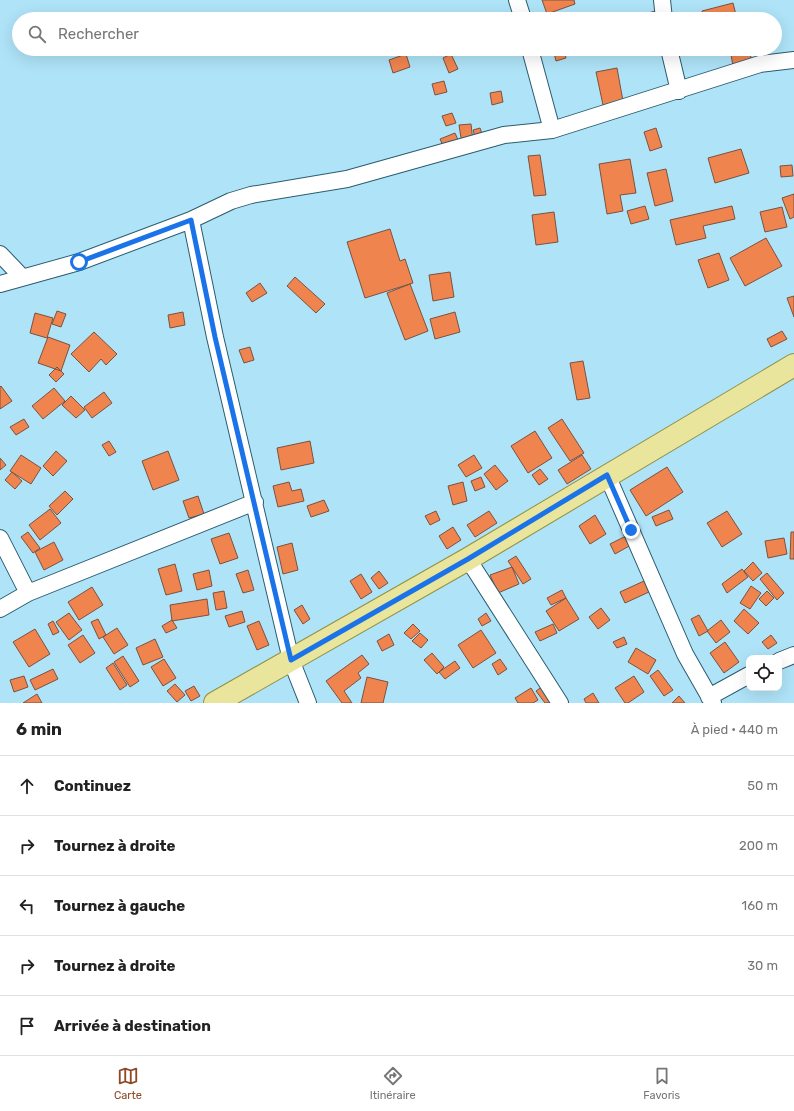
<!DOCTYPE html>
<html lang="fr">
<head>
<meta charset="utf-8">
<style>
	:root { --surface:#fff; --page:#f6f6f6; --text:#222; --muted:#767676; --line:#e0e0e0; --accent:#8f4724 }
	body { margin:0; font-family:Rubik,sans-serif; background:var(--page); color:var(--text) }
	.controls { position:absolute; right:12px; bottom:12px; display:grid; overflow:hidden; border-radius:8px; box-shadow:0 4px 16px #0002 }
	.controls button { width:36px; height:36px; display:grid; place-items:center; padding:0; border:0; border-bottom:1px solid var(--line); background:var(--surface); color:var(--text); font:20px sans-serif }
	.stop { position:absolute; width:12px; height:12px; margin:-9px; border:3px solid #1a73e8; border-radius:50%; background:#fff }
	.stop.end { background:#1a73e8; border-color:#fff; box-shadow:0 1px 4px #0008 }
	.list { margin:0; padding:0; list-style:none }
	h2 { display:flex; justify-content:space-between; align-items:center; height:52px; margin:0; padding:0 16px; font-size:17px }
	h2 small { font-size:13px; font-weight:400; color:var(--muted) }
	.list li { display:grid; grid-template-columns:26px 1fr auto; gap:12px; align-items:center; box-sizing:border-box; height:60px; padding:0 16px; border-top:1px solid var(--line) }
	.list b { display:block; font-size:15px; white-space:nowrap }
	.list em { font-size:13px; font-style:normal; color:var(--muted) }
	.icon { flex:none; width:22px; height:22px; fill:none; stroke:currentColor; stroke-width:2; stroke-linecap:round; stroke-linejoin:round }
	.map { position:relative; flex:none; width:794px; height:703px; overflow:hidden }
	.search { position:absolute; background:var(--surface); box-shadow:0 4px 16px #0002; left:12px; right:12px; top:12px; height:44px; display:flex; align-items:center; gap:10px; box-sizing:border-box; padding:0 14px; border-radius:22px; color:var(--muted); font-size:15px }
	.sheet { height:352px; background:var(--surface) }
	nav { display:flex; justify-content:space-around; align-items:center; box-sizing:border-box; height:56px; border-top:1px solid var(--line); background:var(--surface); font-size:11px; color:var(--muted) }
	nav a { display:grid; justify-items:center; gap:2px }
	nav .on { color:var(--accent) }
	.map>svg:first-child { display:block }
	.building { fill:#f0844f; stroke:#7a5240 }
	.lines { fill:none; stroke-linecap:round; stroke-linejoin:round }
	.street-casing { stroke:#2a5c6f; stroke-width:18 }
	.primary-casing { stroke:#8f9044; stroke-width:24 }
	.street { stroke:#fff; stroke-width:16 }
	.primary { stroke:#eae59d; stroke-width:22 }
	.route { stroke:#1a73e8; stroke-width:5 }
</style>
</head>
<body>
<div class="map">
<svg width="794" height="703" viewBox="0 0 794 703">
	<rect width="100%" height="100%" fill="#afe3f8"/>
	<!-- building -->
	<path class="building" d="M542,0H574L575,4L547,14Z
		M733,3L737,19H704L702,11Z
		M659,10L662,19H642L641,15Z
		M553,49H564L566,58L556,61Z
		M730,49H749L752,62L733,66Z
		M406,54L410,67L393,73L389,60Z
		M451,54L458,69L449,73L443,58Z
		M617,68L623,101L603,105L596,72Z
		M444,81L447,92L435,95L432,84Z
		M501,91L503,102L492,105L490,93Z
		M452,113L456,123L446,126L442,116Z
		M471,124L473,142L462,144L459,125Z
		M480,128L484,139L476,141L473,130Z
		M656,128L662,147L650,151L644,132Z
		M455,133L459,142L444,148L440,139Z
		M741,149L749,173L715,183L708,158Z
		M540,155L546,195L534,196L528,156Z
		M630,159L636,193L620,195L623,211L607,214L599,164Z
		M792,165L793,176L781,177L780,166Z
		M666,169L673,201L655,206L647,173Z
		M794,194V217L790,219L782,198Z
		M645,206L649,219L631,224L627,211Z
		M732,206L735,219L703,226L706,238L676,245L670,220Z
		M782,207L787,227L765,232L760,212Z
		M554,212L558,242L536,245L532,215Z
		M390,229L400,261L405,259L413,283L365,298L347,242Z
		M766,238L782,266L745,286L730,258Z
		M719,253L729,280L708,288L698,260Z
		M450,272L454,297L433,301L429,275Z
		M295,277L325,304L316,313L287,286Z
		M260,283L267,293L252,302L246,293Z
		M410,284L428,331L405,340L387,293Z
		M794,296V317L787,298Z
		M57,311L66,314L61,327L52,324Z
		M183,312L185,325L170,328L168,315Z
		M455,312L460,332L435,339L430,319Z
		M35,313L53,318L47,338L30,333Z
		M782,331L787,339L771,347L767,339Z
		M94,332L117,354L106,365L101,359L89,372L71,354Z
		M48,337L70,345L61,371L38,363Z
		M250,347L254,360L244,363L239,350Z
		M583,361L590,398L577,400L570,363Z
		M57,367L64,374L56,382L49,375Z
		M1,386L12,401L0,409V387Z
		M54,388L65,401L43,419L32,406Z
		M104,392L112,403L92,418L84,407Z
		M71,396L85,410L76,418L62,405Z
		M24,419L29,427L16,435L10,427Z
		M562,419L584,453L570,461L548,428Z
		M535,431L552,458L528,473L511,446Z
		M109,441L116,452L109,456L102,445Z
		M310,441L314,463L281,470L277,448Z
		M56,451L67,461L53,476L43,466Z
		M168,451L179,480L153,490L142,461Z
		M21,455L41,468L31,484L10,471Z
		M474,455L482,468L466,477L458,465Z
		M582,455L591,469L567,484L558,470Z
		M0,458L6,465L0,470Z
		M495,465L508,481L496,490L484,474Z
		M667,467L683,492L646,516L630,490Z
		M540,469L548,479L539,485L532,475Z
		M12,472L22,481L15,489L5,480Z
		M481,477L485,487L475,491L471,481Z
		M289,482L292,491L301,489L304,501L278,507L273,486Z
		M463,482L467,501L453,505L448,486Z
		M65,491L73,499L57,515L49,506Z
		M198,496L204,514L189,518L183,501Z
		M324,500L329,511L311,517L307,506Z
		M50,509L61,523L40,540L29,525Z
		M669,510L673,519L656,526L652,517Z
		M436,511L440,520L430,525L425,516Z
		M489,511L497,523L475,537L467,525Z
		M727,511L742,534L722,547L707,523Z
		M595,515L606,534L590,544L579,526Z
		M453,527L461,540L447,549L439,536Z
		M28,532L40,548L33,553L21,537Z
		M791,532H794V559H790Z
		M229,533L238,558L220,564L211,539Z
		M626,536L631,545L615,554L610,544Z
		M784,538L787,554L768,558L765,541Z
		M54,542L63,560L44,570L35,552Z
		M292,543L298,570L283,574L277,547Z
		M516,556L531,579L523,584L508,561Z
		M753,562L762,573L753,581L744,571Z
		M175,564L182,591L166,595L158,569Z
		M512,567L519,584L498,593L490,575Z
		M742,569L748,577L727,593L722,584Z
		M209,570L212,586L197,590L193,574Z
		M248,570L254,590L243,593L236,574Z
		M379,571L388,583L379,589L371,578Z
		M767,573L784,593L777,600L760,579Z
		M361,574L372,592L361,599L350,581Z
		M644,581L649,592L625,603L620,592Z
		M751,586L761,593L750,609L740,603Z
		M92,587L103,605L79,620L68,602Z
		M562,590L566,598L551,605L547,598Z
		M224,591L227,608L216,610L213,593Z
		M767,591L774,598L766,606L759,599Z
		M566,598L579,619L559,631L546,611Z
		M207,599L209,615L172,621L170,605Z
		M302,605L310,619L303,624L294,610Z
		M601,608L610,620L598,629L589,617Z
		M744,609L759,623L748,634L734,621Z
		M242,611L245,622L229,627L225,616Z
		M69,613L82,630L69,640L56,622Z
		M486,613L491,621L482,626L478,619Z
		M699,615L708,631L699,636L691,619Z
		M98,619L106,635L99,639L91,622Z
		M172,620L177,628L166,633L162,626Z
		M721,620L730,632L716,643L707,631Z
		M53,621L59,632L53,635L48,624Z
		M259,621L269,645L257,650L247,626Z
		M413,624L420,631L411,639L404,633Z
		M553,624L557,633L540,641L535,632Z
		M117,628L128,645L114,654L103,637Z
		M35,629L50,654L29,667L13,642Z
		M481,630L496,653L473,668L458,645Z
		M420,633L428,640L421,648L412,641Z
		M389,634L394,645L382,651L377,641Z
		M83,635L95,653L80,663L68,645Z
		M771,635L777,643L768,649L762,642Z
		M624,637L627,644L617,648L613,642Z
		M155,639L163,657L143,665L136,648Z
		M725,642L739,662L724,673L710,653Z
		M636,648L656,660L648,674L628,662Z
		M432,653L444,667L437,674L424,660Z
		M362,655L369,664L358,673L361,678L344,691L352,703H342L326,681Z
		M123,656L139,681L130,687L114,662Z
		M164,659L176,678L163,686L151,667Z
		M500,659L507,669L498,675L492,664Z
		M455,661L460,668L445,679L439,672Z
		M113,663L127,685L120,690L106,668Z
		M53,669L58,679L35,690L30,680Z
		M658,670L673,690L664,696L650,676Z
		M24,676L28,687L14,692L10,680Z
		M634,676L644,692L628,703H625L615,688Z
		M367,677L388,682L383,703H361Z
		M175,684L185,695L177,702L167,691Z
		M194,686L200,696L191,701L185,691Z
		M543,686L552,700L549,703H545L536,691Z
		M531,688L538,700L533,703H518L515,698Z
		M593,693L599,703H586L584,699Z
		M37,694L42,703H23Z
		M679,696L685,703H672Z"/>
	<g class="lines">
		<!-- street casing -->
		<g class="street-casing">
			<path id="street" d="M517,0L523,19
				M662,0L664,19
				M530,49L552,130
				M669,49L679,91
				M0,254L22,277
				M0,284L79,262L191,220
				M607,475L685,654L713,703
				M0,538L28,593
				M468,559L560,703
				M0,609L28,593L255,502
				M779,661L794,655
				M709,697L749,675
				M308,703L291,660L215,337L191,220L231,201L251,195L347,179L504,135L552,130L760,64L794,60"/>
		</g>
		<!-- primary casing -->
		<g class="primary-casing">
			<path id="primary" d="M215,703L468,559L794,365"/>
		</g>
		<!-- street -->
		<use href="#street" class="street"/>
		<!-- primary -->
		<use href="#primary" class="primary"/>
	</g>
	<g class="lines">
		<!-- route -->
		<path class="route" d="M79,262L191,220L215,337L291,660L468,559L607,475L631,530"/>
	</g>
</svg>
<div class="controls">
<button><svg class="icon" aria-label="locate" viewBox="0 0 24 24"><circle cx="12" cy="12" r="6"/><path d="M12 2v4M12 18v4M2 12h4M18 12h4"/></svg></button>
</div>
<div class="stop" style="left:79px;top:262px"></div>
<div class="stop end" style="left:631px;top:530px"></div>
<div class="search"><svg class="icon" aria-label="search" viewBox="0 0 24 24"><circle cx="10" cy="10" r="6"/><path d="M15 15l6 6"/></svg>Rechercher</div>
</div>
<section class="sheet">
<h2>6 min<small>À pied · 440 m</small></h2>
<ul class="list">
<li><svg class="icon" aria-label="ahead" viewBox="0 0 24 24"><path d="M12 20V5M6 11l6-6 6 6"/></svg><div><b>Continuez</b></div><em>50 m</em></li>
<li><svg class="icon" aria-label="right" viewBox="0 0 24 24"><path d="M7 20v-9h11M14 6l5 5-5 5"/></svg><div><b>Tournez à droite</b></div><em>200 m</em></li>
<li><svg class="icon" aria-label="left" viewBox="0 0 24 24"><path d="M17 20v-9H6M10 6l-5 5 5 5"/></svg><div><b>Tournez à gauche</b></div><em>160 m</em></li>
<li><svg class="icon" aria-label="right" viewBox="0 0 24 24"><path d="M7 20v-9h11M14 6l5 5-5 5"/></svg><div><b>Tournez à droite</b></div><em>30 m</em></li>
<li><svg class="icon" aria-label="arrive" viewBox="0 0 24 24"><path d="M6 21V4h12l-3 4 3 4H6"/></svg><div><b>Arrivée à destination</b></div></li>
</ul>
</section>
<nav>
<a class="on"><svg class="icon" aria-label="map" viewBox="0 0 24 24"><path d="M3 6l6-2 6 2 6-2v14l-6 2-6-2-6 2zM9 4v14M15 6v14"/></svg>Carte</a>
<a><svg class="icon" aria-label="directions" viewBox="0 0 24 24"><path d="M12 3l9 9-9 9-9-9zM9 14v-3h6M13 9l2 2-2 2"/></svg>Itinéraire</a>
<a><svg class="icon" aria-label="saved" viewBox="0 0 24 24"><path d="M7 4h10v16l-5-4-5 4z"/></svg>Favoris</a>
</nav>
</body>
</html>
